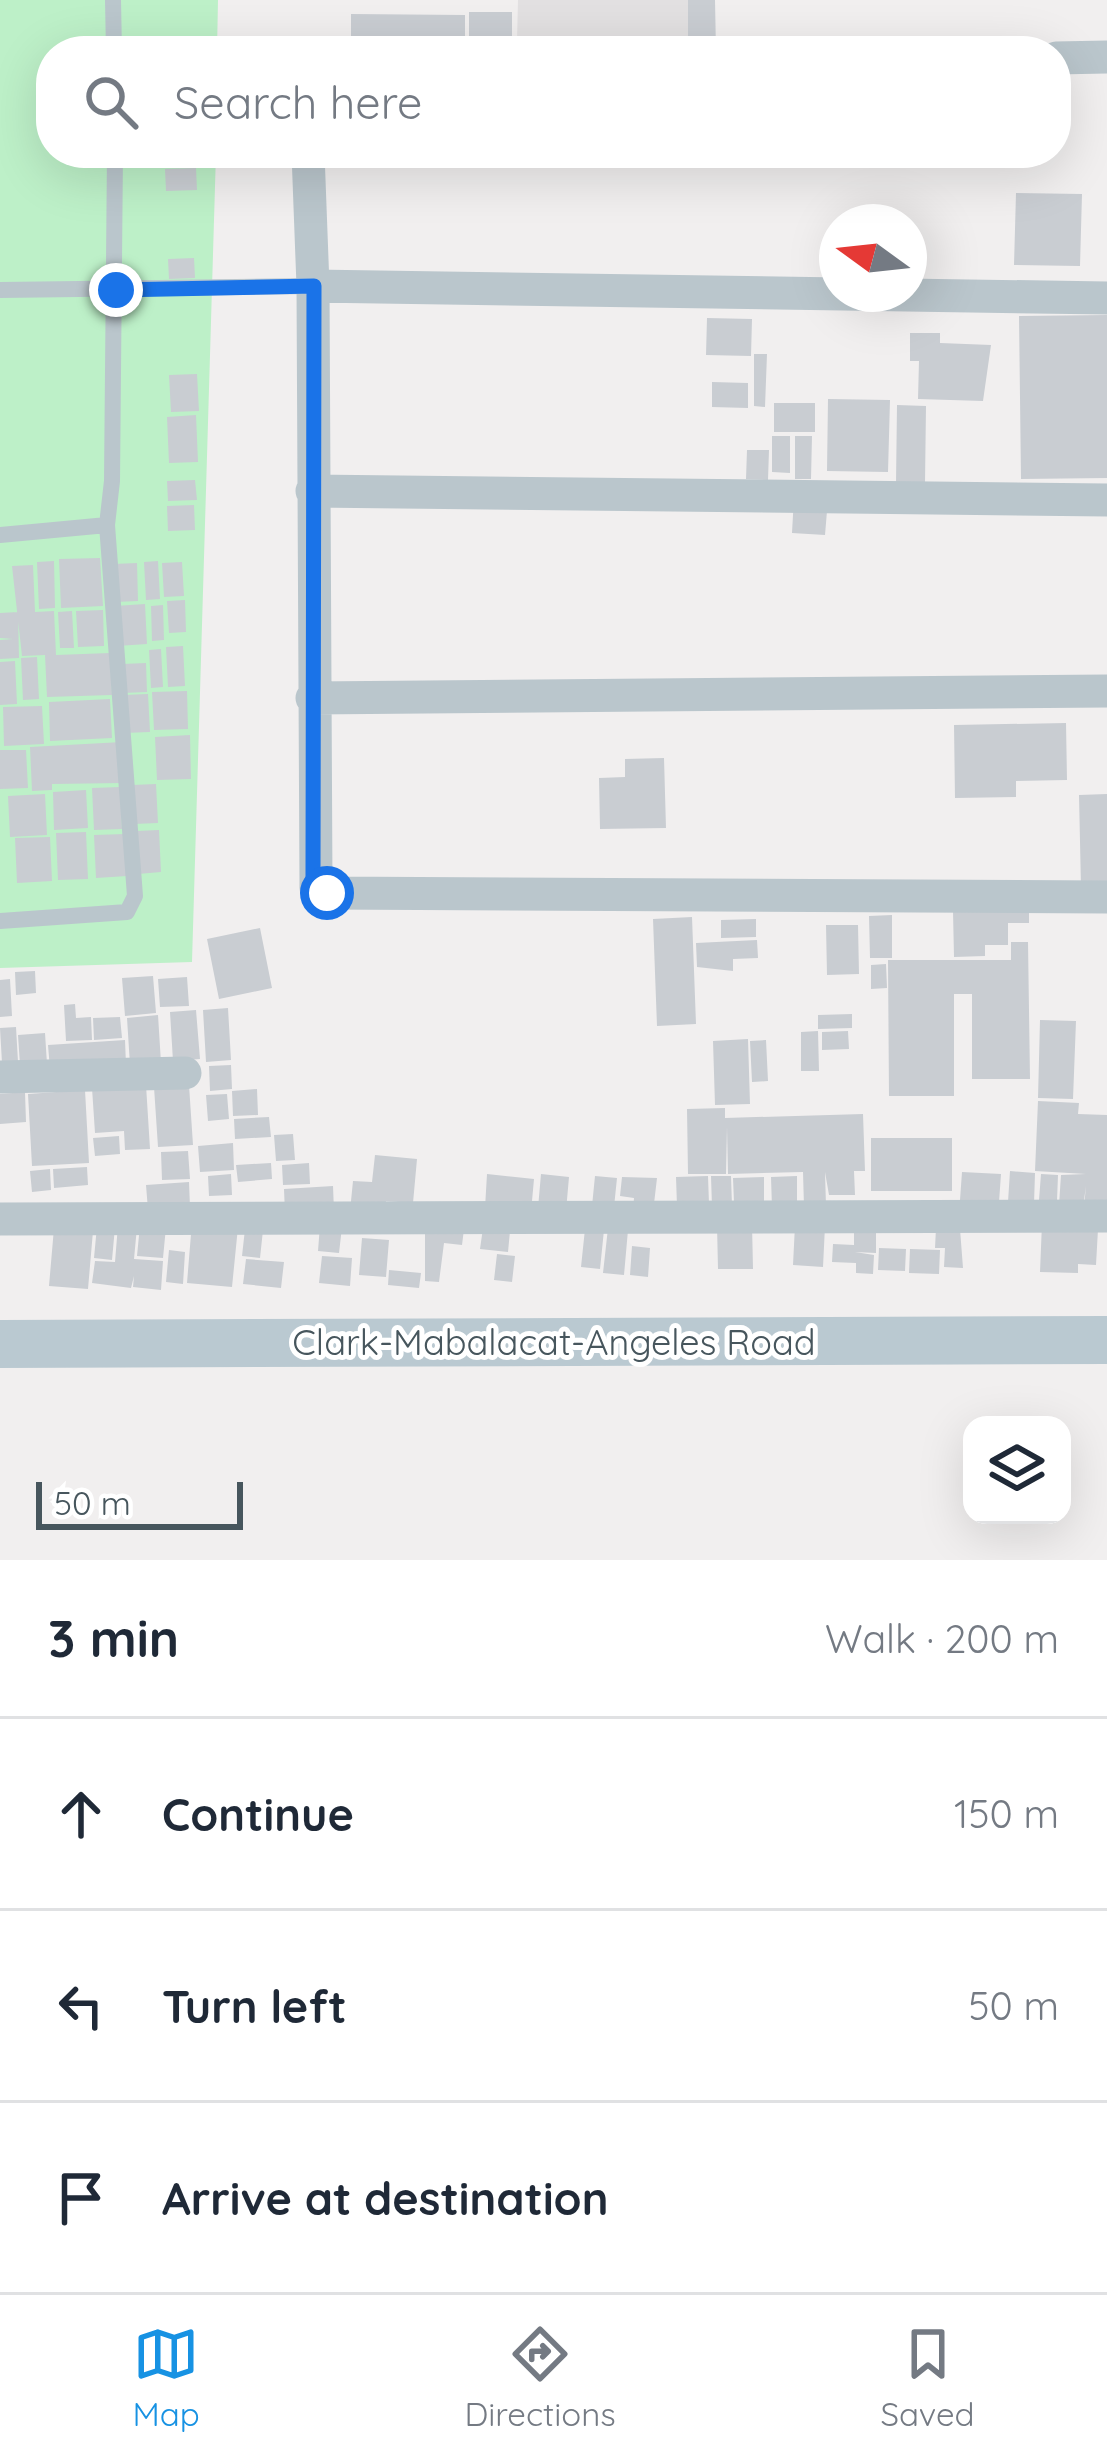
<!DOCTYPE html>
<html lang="en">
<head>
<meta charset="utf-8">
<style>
	:root { --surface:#fff; --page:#f6f6f7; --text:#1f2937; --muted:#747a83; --line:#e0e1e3; --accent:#1792e3 }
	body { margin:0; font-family:Quicksand,sans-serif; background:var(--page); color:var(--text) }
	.controls { position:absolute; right:36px; bottom:36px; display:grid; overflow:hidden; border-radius:24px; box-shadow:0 12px 48px #0002 }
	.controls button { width:108px; height:108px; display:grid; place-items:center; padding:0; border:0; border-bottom:3px solid var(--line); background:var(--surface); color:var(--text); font:60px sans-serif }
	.compass { position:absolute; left:819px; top:204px; width:108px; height:108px; border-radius:50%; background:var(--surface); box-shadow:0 12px 48px #0002; rotate:285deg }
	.scale { position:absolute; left:36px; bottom:30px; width:207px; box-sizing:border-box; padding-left:12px; border:6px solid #47565d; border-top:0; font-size:33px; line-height:42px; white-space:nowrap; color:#47565d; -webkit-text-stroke:9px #fff; paint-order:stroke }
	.stop { position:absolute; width:36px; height:36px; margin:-27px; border:9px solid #1a73e8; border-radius:50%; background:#fff }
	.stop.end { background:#1a73e8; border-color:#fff; box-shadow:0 3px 12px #0008 }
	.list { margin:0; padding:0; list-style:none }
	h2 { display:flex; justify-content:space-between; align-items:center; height:156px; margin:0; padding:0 48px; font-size:51px }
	h2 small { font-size:39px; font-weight:400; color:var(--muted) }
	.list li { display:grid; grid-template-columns:78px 1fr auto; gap:36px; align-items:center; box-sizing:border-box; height:192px; padding:0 48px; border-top:3px solid var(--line) }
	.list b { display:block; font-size:45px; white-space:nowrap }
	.list em { font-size:39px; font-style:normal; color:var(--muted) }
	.icon { flex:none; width:66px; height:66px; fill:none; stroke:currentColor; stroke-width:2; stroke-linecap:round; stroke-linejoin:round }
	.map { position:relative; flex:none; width:1107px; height:1560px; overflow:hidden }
	.search { position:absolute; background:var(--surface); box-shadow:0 12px 48px #0002; left:36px; right:36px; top:36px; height:132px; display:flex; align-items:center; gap:30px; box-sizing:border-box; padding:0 42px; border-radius:48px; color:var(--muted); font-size:45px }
	.sheet { height:732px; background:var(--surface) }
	nav { display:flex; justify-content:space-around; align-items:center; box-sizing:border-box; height:168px; border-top:3px solid var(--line); background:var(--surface); font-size:33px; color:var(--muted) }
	nav a { display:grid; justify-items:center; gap:6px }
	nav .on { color:var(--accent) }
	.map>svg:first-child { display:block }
	.education { fill:#e2e0e1 }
	.green { fill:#bdf0c8 }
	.building { fill:#c9cdd2 }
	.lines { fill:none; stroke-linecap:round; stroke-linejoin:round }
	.lane { stroke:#bac6cc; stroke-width:16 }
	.street { stroke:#bac6cc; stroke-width:33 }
	.secondary { stroke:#bac9d1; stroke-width:48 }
	.route { stroke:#1a73e8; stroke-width:15 }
	.labels { text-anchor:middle; stroke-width:10; stroke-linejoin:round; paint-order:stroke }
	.street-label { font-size:36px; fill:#47565d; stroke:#fff }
</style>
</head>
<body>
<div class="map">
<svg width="1107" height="1560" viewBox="0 0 1107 1560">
	<rect width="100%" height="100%" fill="#f1efef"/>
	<!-- education -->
	<path class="education" d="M518,0H688V46L517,42Z"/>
	<!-- green -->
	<path class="green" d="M0,0H218L217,51H51V153H216L192,962L0,968Z"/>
	<!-- building -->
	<path class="building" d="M688,0H715L716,51H688Z
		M469,12H512V51H469Z
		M351,14L465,15V51H351Z
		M197,37V51H166V38Z
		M196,168L197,190L166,191L165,169Z
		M1016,193L1082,194L1080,266L1014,265Z
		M194,258L195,278L169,279L168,259Z
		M1107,315V478L1021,479L1019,316Z
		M707,318L752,319L751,356L706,355Z
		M910,333H940V343L991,345L983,401L918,399L919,361H910Z
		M754,354H767L765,407L754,406Z
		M197,374L199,411L171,412L169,375Z
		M712,382L748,383V408L712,407Z
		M828,399L890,400L888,472L827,471Z
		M774,403H815V432H774Z
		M897,405L926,406L925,483H896Z
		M196,415L198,462L169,463L167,417Z
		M772,436H790V473L772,472Z
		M795,436H812L811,479H795Z
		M747,450H769L768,480L746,479Z
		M195,480L197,500L168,501L167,481Z
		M794,497L828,499L825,535L792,533Z
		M194,505L195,530L168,531L167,506Z
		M100,558L103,606L61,608L59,559Z
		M54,561L55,608L39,609L37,562Z
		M158,561L160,599L146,600L144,562Z
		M182,562L184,596L164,597L162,563Z
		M137,563L138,601L115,602L113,564Z
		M33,565L35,612L54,611L56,655L110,653L112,695L47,697L45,655L22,656L12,566Z
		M185,600L186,632L169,633L167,601Z
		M145,604L147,644L117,646L115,606Z
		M163,605L164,640L152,641L151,606Z
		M103,610L104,646L78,647L76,611Z
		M72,611L74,648H60L58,612Z
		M18,612L19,658L0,659V640L13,639L0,638V613Z
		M183,646L185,686L168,687L166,647Z
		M161,649L163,687L151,688L149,650Z
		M37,657L39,699L23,700L21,658Z
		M15,661L17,704L0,705V662Z
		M146,663L147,692L123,693L122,664Z
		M187,691L188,729L154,730L152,692Z
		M148,694L150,732L124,733L122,695Z
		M110,699L112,738L50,741L49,702Z
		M42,706L44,744L4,746L3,707Z
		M1066,723L1067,780L1016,781V797L955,798L954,725Z
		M190,735L191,779L157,780L155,737Z
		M122,742L123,783L52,784V790L32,791L30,747Z
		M0,750H26L28,788L0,789Z
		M664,758L666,828L600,829L599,778L625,777V759Z
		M156,784L158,823L134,824L132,785Z
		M120,787L122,829L94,830L92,788Z
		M86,790L88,828L54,830L53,792Z
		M45,794L47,835L10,837L8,796Z
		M1107,794V888H1081L1079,795Z
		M159,830L161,872L138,874L136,831Z
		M86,832L88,879L58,880L56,833Z
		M125,834L127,876L96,878L94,835Z
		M50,837L52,881L17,883L15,838Z
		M1029,910V923H1008V945H985V956L954,957L953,911Z
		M892,915V958H870L869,916Z
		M692,917L696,1024L657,1026L653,919Z
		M756,919V937L721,938V920Z
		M826,925H858L859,974L827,975Z
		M260,928L272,988L219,999L207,939Z
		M757,940L758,958L733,959V971L697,967L696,943Z
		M1011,942H1028L1030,1079H972V994H954V1096H889L888,960H1011Z
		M886,964L887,988L871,989V965Z
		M35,971L36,993L16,995L15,972Z
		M153,976L156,1013L125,1016L122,978Z
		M187,977L189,1006L160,1007L158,979Z
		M10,979L12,1016L0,1017V980Z
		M75,1004L76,1018L91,1017L92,1040L66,1041L64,1005Z
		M228,1008L231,1060L206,1062L203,1010Z
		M196,1010L200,1059L173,1061L170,1012Z
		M852,1014V1028L818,1029V1015Z
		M158,1015L161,1063L130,1065L127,1018Z
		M120,1017L122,1038L94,1040L93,1018Z
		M1040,1020L1076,1021L1073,1099L1038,1098Z
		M16,1027L18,1062L2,1063L0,1028Z
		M818,1031L819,1071H801V1032Z
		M848,1031L849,1049L822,1050V1032Z
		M45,1033L47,1064L20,1065L18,1035Z
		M748,1039L750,1104L715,1105L713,1041Z
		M125,1040L126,1065L50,1069L48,1045Z
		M766,1040L768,1081L752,1082L750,1041Z
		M231,1065L232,1089L210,1091L209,1066Z
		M146,1085L150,1149L125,1150L124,1131L95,1133L92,1088Z
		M189,1085L193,1145L158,1147L154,1087Z
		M257,1089L258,1115L233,1116L232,1091Z
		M85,1090L89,1163L32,1166L28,1094Z
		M25,1092L26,1122L0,1124V1094Z
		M227,1094L229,1119L208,1121L206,1095Z
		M1038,1101L1079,1103L1078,1114L1107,1115V1209L1084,1207L1086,1186L1083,1207L1059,1205L1061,1175L1086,1174L1035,1171Z
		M725,1108V1118L863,1114L865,1171H854L855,1195H829L825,1172L826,1206L804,1207L803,1172L728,1174L727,1127L726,1174H688L687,1109Z
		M269,1117L271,1137L235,1139L234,1119Z
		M293,1134L295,1160L276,1161L274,1135Z
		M119,1136L120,1154L95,1156L93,1138Z
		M871,1138H952V1191H871Z
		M233,1143L234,1170L200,1172L198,1146Z
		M188,1151L190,1179L162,1180L161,1152Z
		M375,1155L417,1159L413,1203L386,1201L384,1214L350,1211L353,1181L372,1182Z
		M271,1163L272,1179L238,1182L236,1165Z
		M309,1163L310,1184L283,1185L282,1165Z
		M87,1167L88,1185L54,1188L53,1169Z
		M50,1169L51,1190L32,1192L30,1171Z
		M1010,1171L1035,1173L1034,1204L1008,1202Z
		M962,1172L1001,1174L999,1202L960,1200Z
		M231,1174L232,1195L209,1196L208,1176Z
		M487,1174L534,1179L531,1212L485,1208Z
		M541,1174L569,1177L566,1211L538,1208Z
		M1041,1174L1058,1175L1057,1201L1039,1200Z
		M595,1176L617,1178L614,1207L592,1206Z
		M708,1176L709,1204L677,1206L676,1177Z
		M711,1176H731L732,1206L712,1207Z
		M797,1176V1208H772L771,1177Z
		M622,1177L657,1178L653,1212L633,1210L634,1198L620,1196Z
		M764,1177V1202L734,1203L733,1178Z
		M189,1182L190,1207L148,1210L146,1185Z
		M333,1186L334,1211L285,1214L284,1189Z
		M465,1221L462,1245L444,1243L439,1282L425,1281V1230Z
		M192,1222L238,1227L232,1287L187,1283Z
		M1042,1223L1098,1229L1096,1265L1078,1264V1273L1040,1272Z
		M752,1224L753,1269H718L717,1225Z
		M118,1225L137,1227L134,1259L163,1261L161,1290L133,1287L134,1276L131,1288L92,1283L95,1261L115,1262Z
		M140,1225L166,1227L163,1258L137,1256Z
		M320,1225L342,1227L339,1253L318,1251Z
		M795,1225L825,1226L823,1267L793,1265Z
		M97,1226L115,1227L112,1260L94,1258Z
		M54,1228L93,1231L88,1289L49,1286Z
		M483,1228L510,1231L508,1252L480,1249Z
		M608,1228L628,1230L624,1275L603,1273Z
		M936,1228L960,1229L963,1268L944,1267L945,1248H935Z
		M245,1229L263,1230L260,1258L242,1256Z
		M585,1229L604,1230L600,1269L581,1267Z
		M854,1232L876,1233V1253L855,1252L874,1255L873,1274L856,1273V1263L832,1262L833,1244L854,1245Z
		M362,1238L389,1240L386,1277L359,1275Z
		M632,1246L650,1248L648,1277L630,1275Z
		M879,1248L906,1249L905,1271L878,1270Z
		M910,1249L940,1250L939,1274L909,1273Z
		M169,1250L185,1252L183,1284L166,1282Z
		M497,1254L515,1256L512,1282L494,1280Z
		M322,1256L352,1258L350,1286L319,1283Z
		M246,1259L284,1262L281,1288L243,1284Z
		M389,1270L421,1273L419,1288L388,1285Z"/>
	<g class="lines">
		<!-- lane -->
		<path class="lane" d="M113,0L114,51
			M0,290L313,286
			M0,535L107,525L112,481L115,153
			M0,921L127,912L135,896L107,525"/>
		<!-- street -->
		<path class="street" d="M1056,58L1107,57
			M308,153L313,286L316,888L327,893L1107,897
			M313,286L1107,298
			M312,491L1107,500
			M312,698L1107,691
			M0,1077L185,1073
			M0,1219L1107,1216"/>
		<!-- secondary -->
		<path class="secondary" d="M0,1344L1107,1340"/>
	</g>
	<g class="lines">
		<!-- route -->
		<path class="route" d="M116,290L314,286L313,877L316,888L327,893"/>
	</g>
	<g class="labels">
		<!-- street labels -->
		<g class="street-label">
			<text x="554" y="1355">Clark-Mabalacat-Angeles Road</text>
		</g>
	</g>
</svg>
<div class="controls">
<button><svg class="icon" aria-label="layers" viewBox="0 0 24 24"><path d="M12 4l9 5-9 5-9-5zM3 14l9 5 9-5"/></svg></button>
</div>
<svg class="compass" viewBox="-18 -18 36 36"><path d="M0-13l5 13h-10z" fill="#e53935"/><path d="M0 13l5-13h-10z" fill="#747a83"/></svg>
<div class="scale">50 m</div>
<div class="stop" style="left:327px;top:893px"></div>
<div class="stop end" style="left:116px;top:290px"></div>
<div class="search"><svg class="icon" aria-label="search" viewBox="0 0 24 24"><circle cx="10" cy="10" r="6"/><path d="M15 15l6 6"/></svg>Search here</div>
</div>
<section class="sheet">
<h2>3 min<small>Walk · 200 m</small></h2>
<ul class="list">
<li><svg class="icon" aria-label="ahead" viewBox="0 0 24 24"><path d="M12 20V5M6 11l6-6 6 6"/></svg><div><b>Continue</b></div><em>150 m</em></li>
<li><svg class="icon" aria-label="left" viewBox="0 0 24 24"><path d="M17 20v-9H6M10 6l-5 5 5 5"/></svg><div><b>Turn left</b></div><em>50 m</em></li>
<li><svg class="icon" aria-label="arrive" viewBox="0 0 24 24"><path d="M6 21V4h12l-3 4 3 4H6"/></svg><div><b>Arrive at destination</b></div></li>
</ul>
</section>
<nav>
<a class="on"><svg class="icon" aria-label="map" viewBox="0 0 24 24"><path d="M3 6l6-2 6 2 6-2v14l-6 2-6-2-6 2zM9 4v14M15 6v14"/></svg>Map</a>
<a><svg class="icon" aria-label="directions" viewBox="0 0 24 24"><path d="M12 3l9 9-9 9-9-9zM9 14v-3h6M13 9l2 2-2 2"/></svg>Directions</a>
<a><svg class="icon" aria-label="saved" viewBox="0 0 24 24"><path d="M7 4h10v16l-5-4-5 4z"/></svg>Saved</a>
</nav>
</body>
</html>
